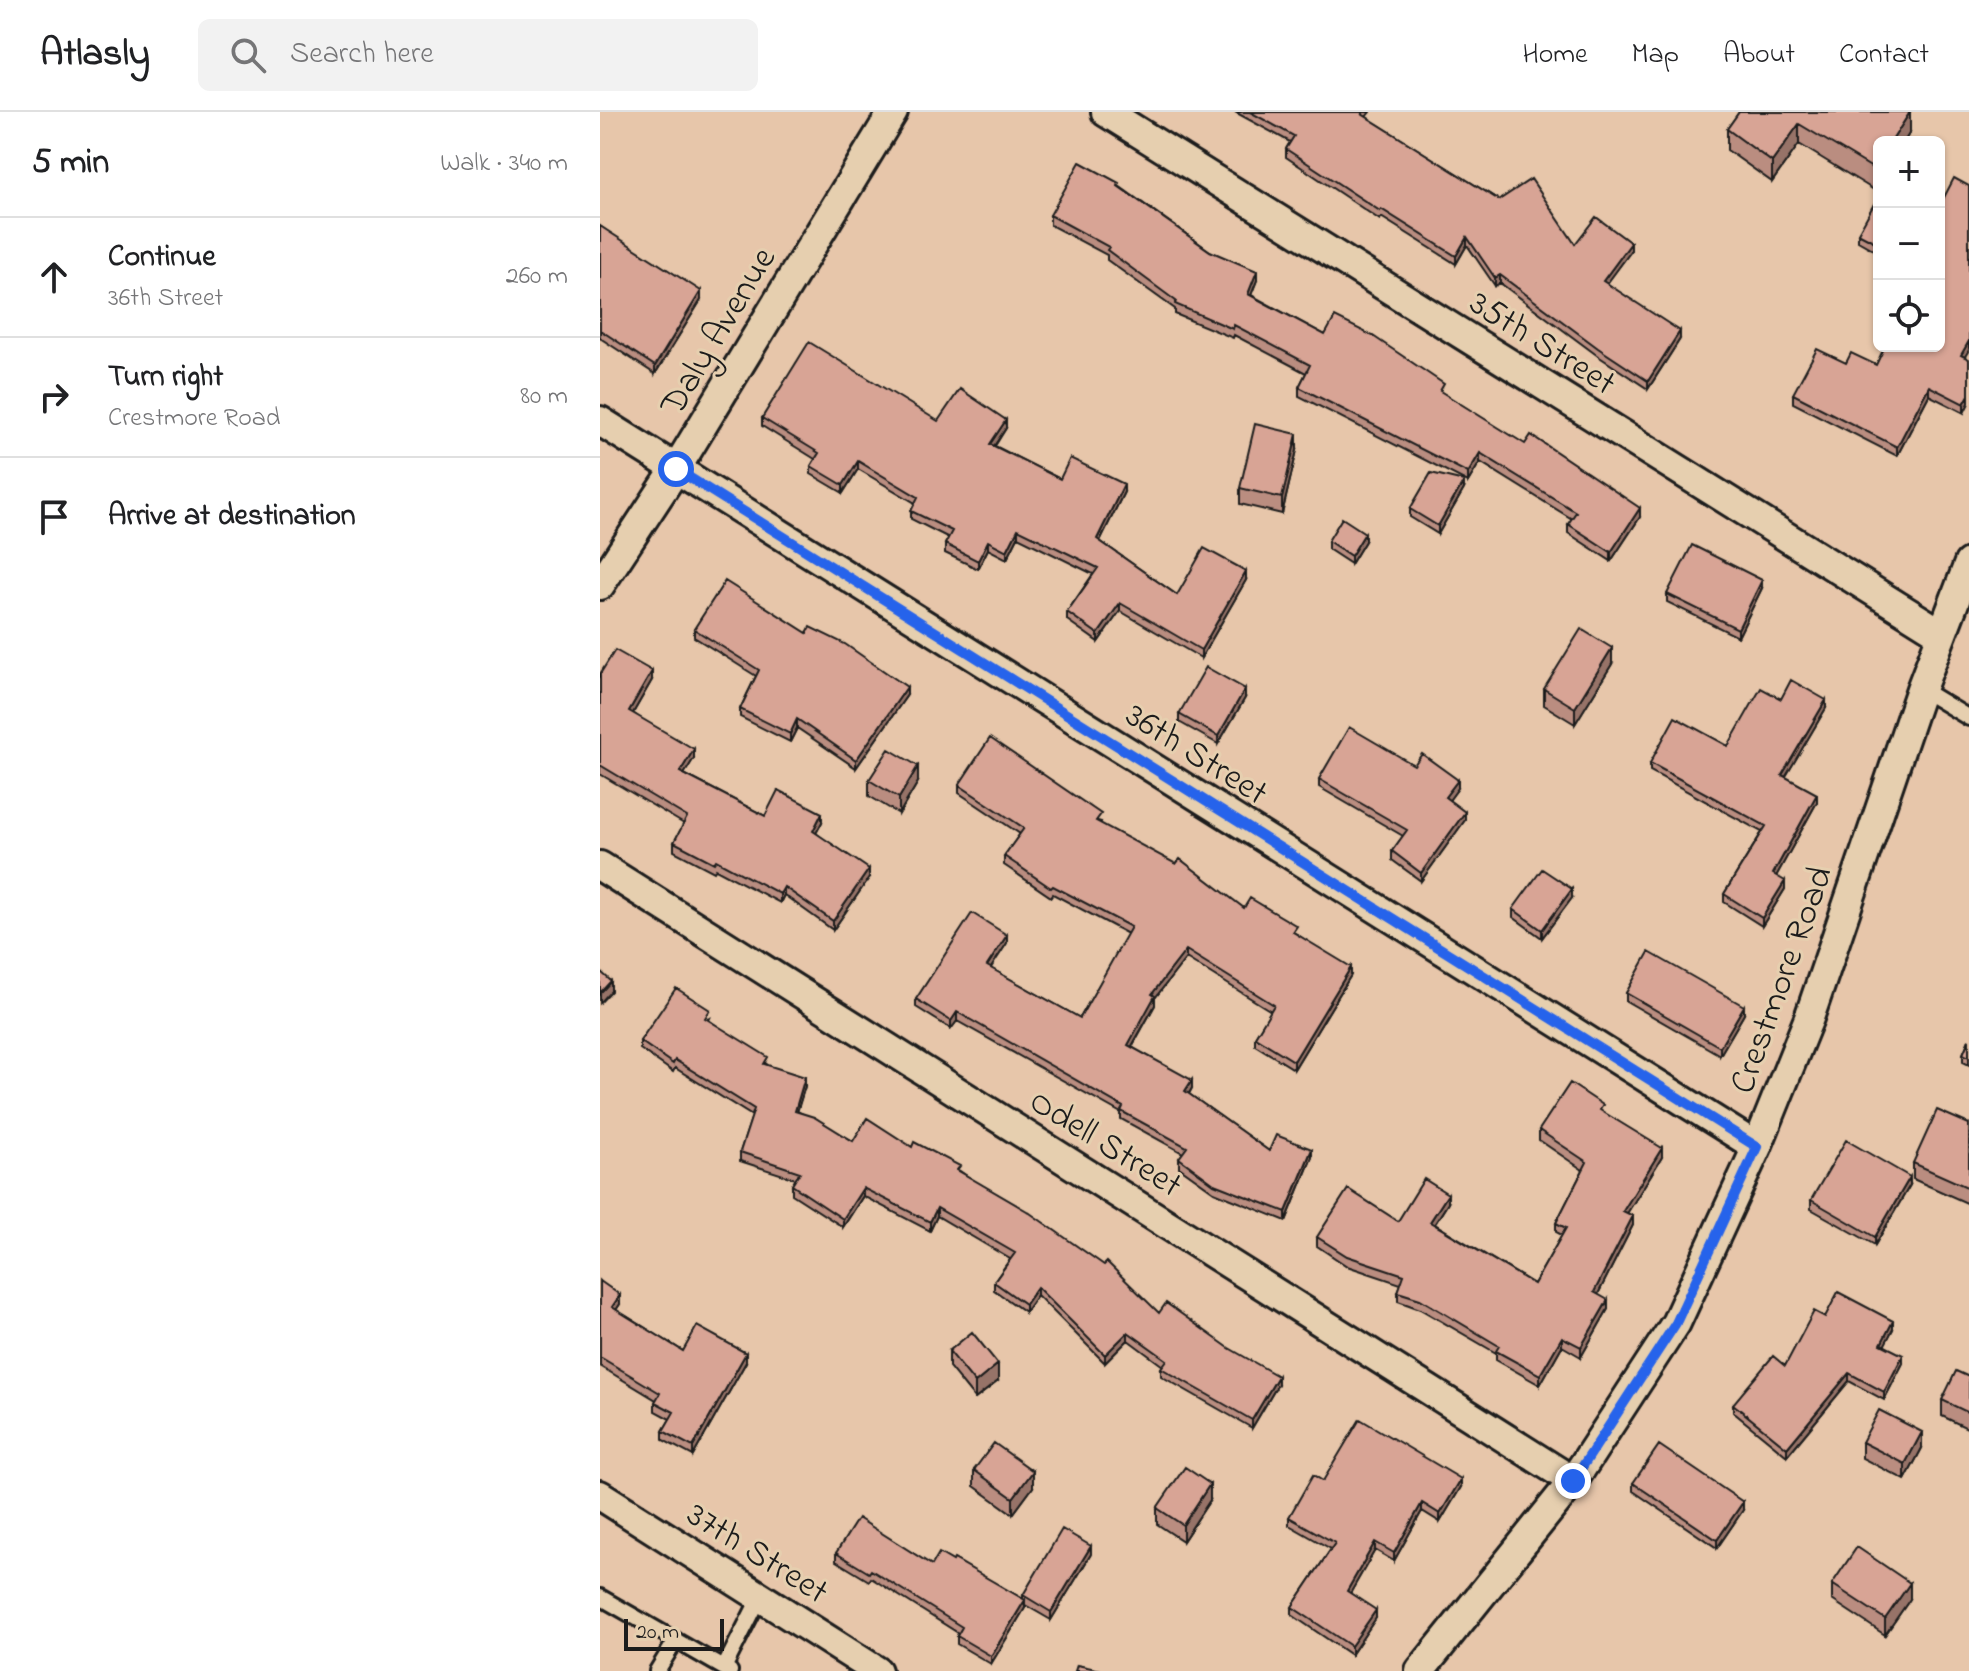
<!DOCTYPE html>
<html lang="en">
<head>
<meta charset="utf-8">
<style>
	:root { --surface:#fff; --page:#f2f2f2; --text:#202124; --muted:#757577; --line:#e0e0e0 }
	body { margin:0; font-family:"Indie Flower",sans-serif; background:var(--page); color:var(--text) }
	.controls { position:absolute; right:24px; top:24px; display:grid; overflow:hidden; border-radius:12px; box-shadow:0 2px 6px #0004 }
	.controls button { width:72px; height:72px; display:grid; place-items:center; padding:0; border:0; border-bottom:2px solid var(--line); background:var(--surface); color:var(--text); font:40px sans-serif }
	.scale { position:absolute; left:24px; bottom:20px; width:100px; box-sizing:border-box; padding-left:8px; border:4px solid #1c1c1c; border-top:0; font-size:22px; line-height:28px; white-space:nowrap; color:#1c1c1c; -webkit-text-stroke:6px #e6cfaf; paint-order:stroke }
	.stop { position:absolute; width:24px; height:24px; margin:-18px; border:6px solid #2563eb; border-radius:50%; background:#fff }
	.stop.end { background:#2563eb; border-color:#fff; box-shadow:0 2px 8px #0008 }
	.list { margin:0; padding:0; list-style:none }
	h2 { display:flex; justify-content:space-between; align-items:center; height:104px; margin:0; padding:0 32px; font-size:34px }
	h2 small { font-size:26px; font-weight:400; color:var(--muted) }
	.list li { display:grid; grid-template-columns:52px 1fr auto; gap:24px; align-items:center; box-sizing:border-box; height:120px; padding:0 32px; border-top:2px solid var(--line) }
	.list b { display:block; font-size:30px; white-space:nowrap }
	.list p { margin:0; font-size:26px; white-space:nowrap; color:var(--muted) }
	.list em { font-size:26px; font-style:normal; color:var(--muted) }
	.icon { flex:none; width:44px; height:44px; fill:none; stroke:currentColor; stroke-width:2; stroke-linecap:round; stroke-linejoin:round }
	.map { position:relative; flex:none; width:1369px; height:1559px; overflow:hidden }
	header { display:flex; align-items:center; gap:48px; box-sizing:border-box; height:112px; padding:0 40px; background:var(--surface); border-bottom:2px solid var(--line) }
	header strong { font-size:38px }
	nav { display:flex; gap:44px; margin-inline-start:auto; font-size:28px }
	.search { width:560px; height:72px; background:var(--page); display:flex; align-items:center; gap:20px; box-sizing:border-box; padding:0 28px; border-radius:12px; color:var(--muted); font-size:30px }
	main { display:flex }
	aside { flex:1; background:var(--surface) }
	.map>svg:first-child { display:block }
	.lines { fill:none; stroke-linecap:round; stroke-linejoin:round }
	.service-casing { stroke:#1c1c1c; stroke-width:20 }
	.minor-casing { stroke:#1c1c1c; stroke-width:34 }
	.service { stroke:#e6cfaf; stroke-width:14 }
	.minor { stroke:#e6cfaf; stroke-width:28 }
	.wall { fill:#ba8d80; stroke:#1c1c1c; stroke-width:2 }
	.shaded-wall { fill:#977368; stroke:#1c1c1c; stroke-width:2 }
	.building { fill:#d8a495; stroke:#1c1c1c; stroke-width:2 }
	.route { stroke:#2563eb; stroke-width:10 }
	.labels { text-anchor:middle; stroke-width:6; stroke-linejoin:round; paint-order:stroke }
	.street-label { font-size:36px; fill:#1c1c1c; stroke:#e6cfaf }
</style>
</head>
<body>
<header>
<strong>Atlasly</strong>
<div class="search"><svg class="icon" aria-label="search" viewBox="0 0 24 24"><circle cx="10" cy="10" r="6"/><path d="M15 15l6 6"/></svg>Search here</div>
<nav><a>Home</a><a>Map</a><a>About</a><a>Contact</a></nav>
</header>
<main>
<aside>
<h2>5 min<small>Walk · 340 m</small></h2>
<ul class="list">
<li><svg class="icon" aria-label="ahead" viewBox="0 0 24 24"><path d="M12 20V5M6 11l6-6 6 6"/></svg><div><b>Continue</b><p>36th Street</p></div><em>260 m</em></li>
<li><svg class="icon" aria-label="right" viewBox="0 0 24 24"><path d="M7 20v-9h11M14 6l5 5-5 5"/></svg><div><b>Turn right</b><p>Crestmore Road</p></div><em>80 m</em></li>
<li><svg class="icon" aria-label="arrive" viewBox="0 0 24 24"><path d="M6 21V4h12l-3 4 3 4H6"/></svg><div><b>Arrive at destination</b></div></li>
</ul>
</aside>
<div class="map">
<svg width="1369" height="1559" viewBox="0 0 1369 1559">
	<rect width="100%" height="100%" fill="#e7c6aa"/>
	<filter id="ink" filterUnits="userSpaceOnUse"><feTurbulence type="fractalNoise" baseFrequency=".0125" numOctaves="2"/><feDisplacementMap in="SourceGraphic" scale="16" xChannelSelector="R" yChannelSelector="G"/><feConvolveMatrix kernelMatrix="1 2 1 2 8 2 1 2 1" color-interpolation-filters="sRGB"/></filter>
	<g filter="url(#ink)">
		<g class="lines">
			<!-- service casing -->
			<g class="service-casing">
				<path id="service" d="M1321,577L1369,606
					M0,1485L124,1556
					M57,1559L76,1528
					M130,1559L124,1556L160,1485"/>
			</g>
			<!-- minor casing -->
			<g class="minor-casing">
				<path id="minor" d="M506,0L1342,522
					M0,309L1157,1035
					M0,473L76,357L293,0
					M0,754L973,1369
					M0,1383L277,1559
					M820,1559L973,1369L1076,1211L1157,1035L1209,906L1321,577L1369,451"/>
			</g>
			<!-- service -->
			<use href="#service" class="service"/>
			<!-- minor -->
			<use href="#minor" class="minor"/>
		</g>
		<!-- wall -->
		<path class="wall" d="M635,0H770L766,5L899,88L975,132L1031,139L1007,171L1080,227L1048,277L998,244L900,171L895,174L867,133L856,152L781,105L780,108L686,45V37L690,30Z
			M1139,0L1310,20L1304,30H1279V70L1274,78L1199,32L1172,70L1127,38V17Z
			M519,74L610,139L657,168L651,183L725,223L844,282L1040,405L1011,449L968,421V412L972,407L880,350L868,370L699,284V275L706,261L634,223L633,226L575,202V197L507,148V143L450,113V103Z
			M1279,95V141L1258,129V121Z
			M0,114L101,188L55,262L0,226Z
			M1365,245L1364,301L1329,283L1297,344L1193,291V282L1246,251L1276,253Z
			M162,306L338,309L406,316L395,334L460,367L524,380L500,429L577,483L646,468L601,546L520,499L498,530L467,508V500L493,462L418,425L407,447L388,437L378,457L345,441V432L349,426L311,407V399L315,391L258,357L243,381L211,362V354L215,347L162,314Z
			M697,338L682,402L640,392V376Z
			M864,377L838,422L810,405V397Z
			M728,429H765L751,452L728,437Z
			M1162,476L1138,525L1067,490V482Z
			M94,517L207,521L307,583L256,656L197,616L190,630L140,605V597L156,564L94,525Z
			M1012,552L975,612L944,593V577Z
			M0,562L52,568L33,601L94,646L84,662L165,704L222,710L216,721L269,766L233,818L184,783L180,791L116,757L114,760L74,739V730L84,712L0,662Z
			M645,586L618,632L579,610V602Z
			M1181,587L1226,596L1185,665L1217,690L1176,764L1185,777L1162,814L1124,790V782L1162,720L1050,659V651L1128,634Z
			M814,653L858,676L849,688L865,708L821,769L792,748V739L803,724L719,675V667Z
			M269,668L318,670L299,702L269,684Z
			M359,673L501,710L500,712L644,796L697,822L751,863L694,957L655,933V925L671,899L586,846L555,886V893L532,935L592,976L589,982L669,1039L712,1045L686,1109L614,1080L579,1055V1046L583,1041L521,1007V1001L357,909L351,917L316,895V887L407,831L390,856L480,906L528,822L453,782L451,785L404,753V744L420,722L359,681Z
			M972,786L942,826L913,805V797Z
			M1026,881L1144,902L1120,943L1026,889Z
			M110,906L109,908L168,953L205,974L197,999L253,1029L312,1035L360,1059L559,1201L678,1272L652,1316L561,1264V1256L563,1254L528,1228L505,1251L437,1183L425,1200L394,1178V1170L410,1147L337,1104L330,1119L263,1084L243,1115L192,1082V1073L196,1067L140,1049V1040L152,1004L75,956L73,960L40,937V929Z
			M1369,928V953L1363,950V942Z
			M1003,1000L1062,1045L1027,1101L1033,1113L998,1182L1008,1197L981,1245L962,1234L940,1273L896,1248V1241L820,1197L798,1189V1180L801,1172L747,1154L717,1134V1125L798,1109L848,1091L835,1112L934,1172L962,1123L956,1120V1111L983,1058L939,1028V1018Z
			M1369,1012V1092L1313,1067V1051Z
			M1310,1073L1275,1133L1211,1097V1088Z
			M0,1169L20,1192L16,1198L83,1239L146,1250L93,1344L63,1328V1319L70,1307L55,1299V1290L56,1288L0,1254Z
			M1225,1205L1293,1217L1284,1233L1303,1251L1284,1288L1249,1269L1187,1344L1133,1300V1292L1185,1254Z
			M349,1239L398,1269L375,1287L349,1255Z
			M1369,1265V1317L1342,1304V1288Z
			M1262,1330L1322,1336L1305,1368L1262,1346Z
			M374,1358L433,1375L413,1402L374,1374Z
			M723,1369L861,1375L840,1410L822,1399L794,1449L775,1438L750,1481L776,1506L751,1543L692,1503V1495L731,1437L689,1413V1405Z
			M1033,1371L1143,1398L1117,1436L1033,1379Z
			M610,1388L583,1429L557,1412V1396Z
			M236,1441L332,1453L353,1449L423,1487V1483L491,1442L451,1508L425,1493V1496L391,1552L357,1532V1524L358,1521L271,1466L269,1469L236,1449Z
			M1232,1472L1310,1487L1285,1523L1232,1488Z"/>
		<!-- shaded-wall -->
		<path class="shaded-wall" d="M1310,0V20L1304,30H1291Z
			M1199,12V32L1172,70V50Z
			M1279,50V70L1274,78V57Z
			M867,125V133L856,152V144Z
			M1031,131V139L1003,177V169Z
			M657,159V168L648,191V182Z
			M900,163V171L895,174V166Z
			M101,179V188L55,262V254Z
			M1080,219V227L1048,277V269Z
			M1369,229V238L1361,251V243Z
			M1329,274V283L1297,344V335Z
			M1369,283V291L1364,301V292Z
			M406,308V316L390,340V332Z
			M697,322V338L682,402V386Z
			M880,341V350L868,370V361Z
			M258,349V357L243,381V373Z
			M864,369V377L838,422V414Z
			M524,372V380L497,435V427Z
			M1040,396V405L1011,449V440Z
			M418,417V425L407,447V439Z
			M765,421V429L751,452V444Z
			M388,429V437L378,457V449Z
			M646,459V468L601,546V538Z
			M1162,468V476L1138,525V517Z
			M520,491V499L498,530V522Z
			M1012,536V552L975,612V596Z
			M52,559V568L29,608V599Z
			M307,575V583L256,656V648Z
			M645,577V586L618,632V624Z
			M1226,588V596L1182,671V663Z
			M197,607V616L190,630V622Z
			M94,637V646L80,669V660Z
			M318,654V670L299,702V686Z
			M858,668V676L845,694V685Z
			M1217,682V690L1173,770V762Z
			M865,700V708L821,769V761Z
			M222,701V710L213,727V719Z
			M269,757V766L233,818V809Z
			M1185,769V777L1162,814V806Z
			M184,775V783L180,791V782Z
			M972,777V786L942,826V818Z
			M407,823V831L387,862V854Z
			M586,838V846L555,886V893L528,941V933L552,882Z
			M751,855V863L694,957V949Z
			M11,869V879L0,891V881Z
			M1144,894V902L1120,943V935Z
			M357,900V909L351,917V909Z
			M205,965V974L195,1007V999Z
			M592,968V976L585,988V979Z
			M1062,1036V1045L1023,1108V1099Z
			M712,1037V1045L686,1109V1100Z
			M1310,1065V1073L1275,1133V1125Z
			M263,1076V1084L243,1115V1107Z
			M848,1082V1091L830,1119V1110Z
			M337,1096V1104L330,1119V1110Z
			M1033,1104V1113L994,1190V1180Z
			M437,1175V1183L425,1200V1192Z
			M20,1183V1192L12,1204V1195Z
			M1008,1188V1197L981,1245V1235Z
			M1293,1209V1217L1281,1240V1232Z
			M528,1220V1228L505,1251V1243Z
			M962,1225V1234L940,1273V1263Z
			M146,1241V1250L93,1344V1335Z
			M1303,1243V1251L1284,1288V1280Z
			M398,1252V1269L375,1287V1271Z
			M1249,1261V1269L1187,1344V1336Z
			M678,1264V1272L652,1316V1308Z
			M1322,1320V1336L1305,1368V1352Z
			M433,1359V1375L413,1402V1386Z
			M861,1367V1375L840,1410V1402Z
			M610,1372V1388L583,1429V1413Z
			M1143,1390V1398L1117,1436V1428Z
			M822,1391V1399L794,1449V1441Z
			M775,1430V1438L747,1487V1479Z
			M491,1434V1442L451,1508V1500Z
			M1310,1471V1487L1285,1523V1507Z
			M425,1488V1496L391,1552V1544Z
			M776,1498V1506L751,1543V1534Z"/>
		<!-- building -->
		<path class="building" d="M650,0H764L762,2L899,88L931,67L975,132L996,105L1031,131L1003,169L1080,219L1048,269L998,236L900,163L895,166L867,125L856,144L781,97L780,99L686,37L694,24Z
			M1139,0H1310L1291,30H1279V50L1274,57L1199,12L1172,50L1127,17Z
			M480,50L519,71L518,74L610,139L657,159L648,182L725,223L735,205L773,224L844,272L840,279L925,332L931,323L1040,396L1011,440L968,412L976,400L880,341L868,361L699,275L710,253L634,213L633,217L575,192L576,189L507,138L509,135L450,103Z
			M1354,66L1369,74V229L1361,243L1369,247V283L1364,292L1329,274L1297,335L1193,282L1217,237L1246,251L1251,241L1276,253L1285,234H1339V95Z
			M1274,92L1279,95V132L1258,121Z
			M0,114L101,179L55,254L0,218Z
			M209,230L338,309L360,277L406,308L390,332L460,367L470,346L524,372L497,427L577,483L604,436L646,459L601,538L520,491L498,522L467,500L498,456L418,417L407,439L388,429L378,449L345,432L352,419L311,399L318,385L258,349L243,373L211,354L219,341L162,306Z
			M655,312L697,322L682,386L640,376Z
			M831,361L864,369L838,414L810,397Z
			M742,406L765,421L751,444L728,429Z
			M1092,433L1162,468L1138,517L1067,482Z
			M125,469L207,521L210,515L245,532L307,575L256,648L197,607L190,622L140,597L159,558L94,517Z
			M981,517L1012,536L975,596L944,577Z
			M15,538L52,559L29,599L94,637L80,660L165,704L178,678L222,701L213,719L269,757L233,809L184,775L180,782L116,748L114,751L74,730L87,705L0,653V562Z
			M606,555L645,577L618,624L579,602Z
			M1191,568L1226,588L1182,663L1217,682L1173,762L1185,769L1162,806L1124,782L1166,714L1050,651L1075,605L1128,634L1161,576L1181,587Z
			M749,615L814,653L822,642L858,668L845,685L865,700L821,761L792,739L807,718L719,667Z
			M390,626L501,702L496,709L576,752L580,747L644,796L650,786L697,814L693,820L751,855L694,949L655,925L674,893L586,838L552,882L555,884L528,933L592,968L585,979L669,1039L676,1023L712,1037L686,1100L614,1072L579,1046L587,1035L521,999L523,995L357,900L351,909L316,887L372,801L407,823L387,854L480,906L531,815L453,774L451,776L404,744L424,716L359,673Z
			M289,637L318,654L299,686L269,668Z
			M942,757L972,777L942,818L913,797Z
			M1049,840L1144,894L1120,935L1026,881Z
			M0,859L11,869L0,881Z
			M76,876L110,898L105,906L168,945L164,952L205,965L195,999L214,1005L253,1029L267,1006L312,1035L314,1030L360,1054L357,1058L427,1099L504,1153L507,1150L559,1201L566,1191L629,1236L678,1264L652,1308L561,1256L567,1248L528,1220L505,1243L437,1175L425,1192L394,1170L415,1141L337,1096L330,1110L263,1076L243,1107L192,1073L200,1060L140,1040L154,997L75,948L73,952L40,929Z
			M1369,928V945L1363,942Z
			M970,971L1003,993L1000,998L1062,1036L1023,1099L1033,1104L994,1180L1008,1188L981,1235L962,1225L940,1263L896,1239L899,1234L820,1187L798,1180L804,1163L747,1144L717,1125L748,1077L798,1109L824,1067L848,1082L830,1110L934,1172L966,1116L956,1111L987,1050L939,1018Z
			M1337,998L1369,1012V1076L1313,1051Z
			M1246,1028L1310,1065L1275,1125L1211,1088Z
			M0,1169L20,1183L12,1195L83,1239L97,1214L146,1241L93,1335L63,1319L74,1300L55,1290L60,1281L0,1245Z
			M1238,1180L1293,1209L1281,1232L1303,1243L1284,1280L1249,1261L1187,1336L1133,1292L1173,1244L1185,1254L1214,1199L1225,1205Z
			M372,1220L398,1252L375,1271L349,1239Z
			M1356,1259L1369,1265V1301L1342,1288Z
			M1279,1298L1322,1320L1305,1352L1262,1330Z
			M760,1307L861,1367L840,1402L822,1391L794,1441L775,1430L747,1479L776,1498L751,1534L692,1495L735,1431L689,1405L713,1363L723,1369Z
			M394,1331L433,1359L413,1386L374,1358Z
			M1059,1333L1143,1390L1117,1428L1033,1371Z
			M585,1355L610,1372L583,1413L557,1396Z
			M258,1406L332,1453L339,1441L353,1449L354,1447L425,1488L391,1544L357,1524L362,1515L271,1458L269,1461L236,1441Z
			M462,1417L491,1434L451,1500L423,1483Z
			M1257,1435L1310,1471L1285,1507L1232,1472Z
			M477,1553L506,1559H475Z"/>
	</g>
	<g class="lines" filter="url(#ink)">
		<!-- route -->
		<path class="route" d="M76,357L1157,1035L1076,1211L973,1369"/>
	</g>
	<g class="labels">
		<!-- street labels -->
		<g class="street-label">
			<text transform="translate(116 218) rotate(-59)" y="13">Daly Avenue</text>
			<text transform="translate(944 229) rotate(32)" y="13">35th Street</text>
			<text transform="translate(598 640) rotate(32)" y="13">36th Street</text>
			<text transform="translate(1179 867) rotate(-70)" y="13">Crestmore Road</text>
			<text transform="translate(507 1029) rotate(32)" y="13">Odell Street</text>
			<text transform="translate(159 1439) rotate(32)" y="13">37th Street</text>
		</g>
	</g>
</svg>
<div class="controls">
<button>+</button>
<button>−</button>
<button><svg class="icon" aria-label="locate" viewBox="0 0 24 24"><circle cx="12" cy="12" r="6"/><path d="M12 2v4M12 18v4M2 12h4M18 12h4"/></svg></button>
</div>
<div class="scale">20 m</div>
<div class="stop" style="left:76px;top:357px"></div>
<div class="stop end" style="left:973px;top:1369px"></div>
</div>
</main>
</body>
</html>
